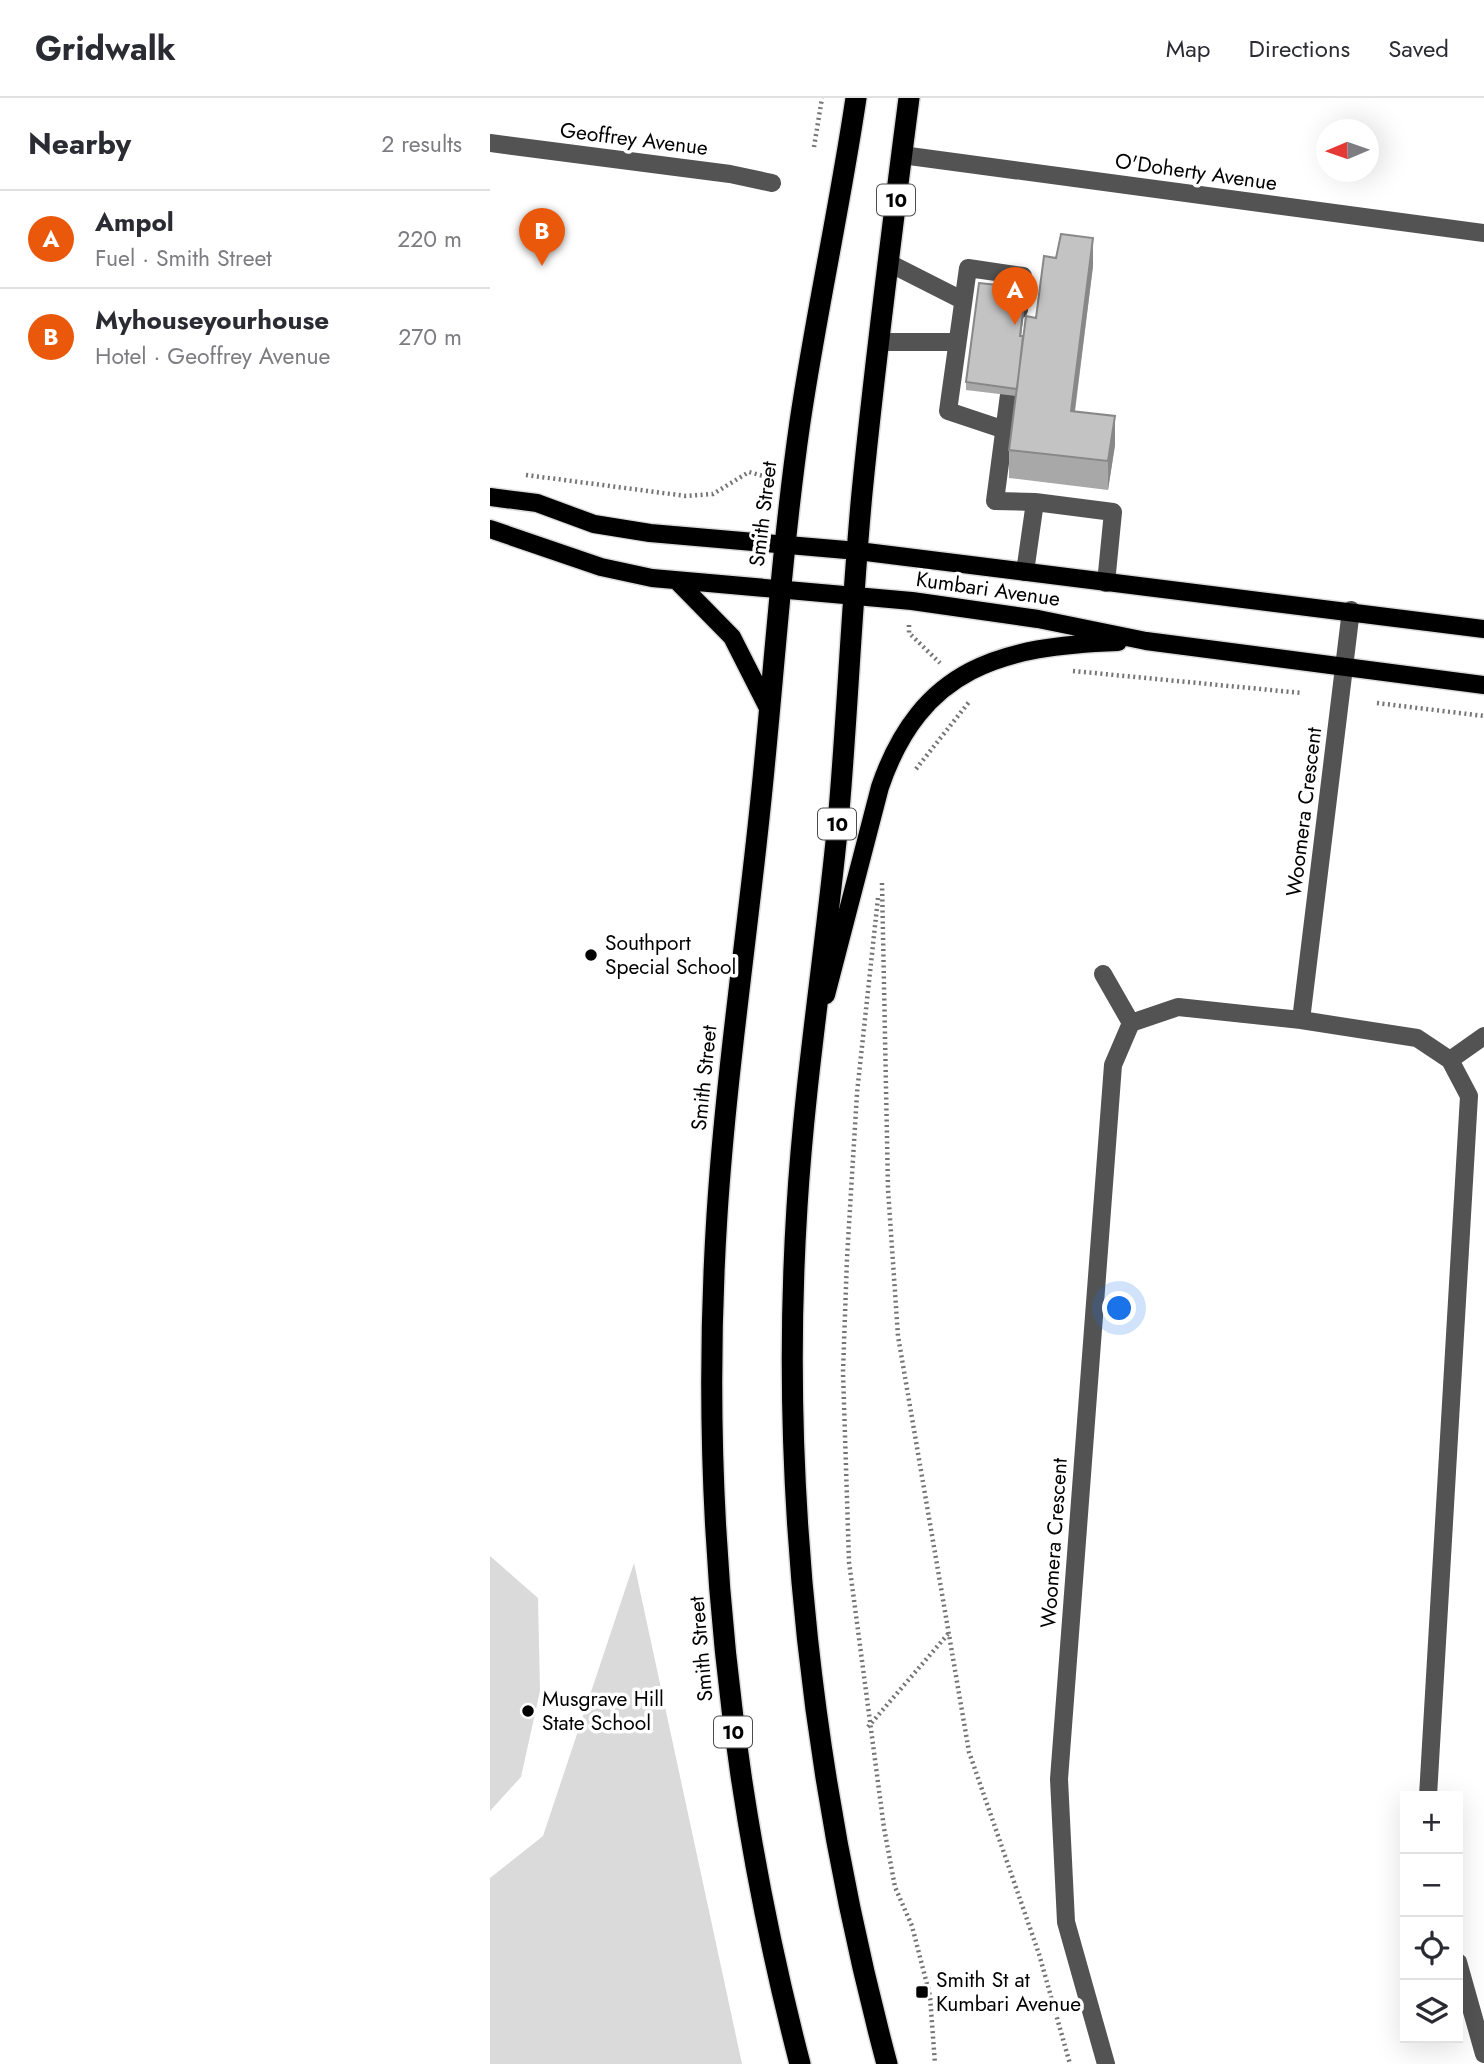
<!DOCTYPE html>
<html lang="en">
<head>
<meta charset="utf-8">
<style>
	:root { --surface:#fff; --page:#f7f7f7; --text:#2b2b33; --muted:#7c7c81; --line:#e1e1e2; --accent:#ea580c }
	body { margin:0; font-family:Jost,sans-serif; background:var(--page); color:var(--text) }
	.controls { position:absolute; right:21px; bottom:21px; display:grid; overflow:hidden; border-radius:0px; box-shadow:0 7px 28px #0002 }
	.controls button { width:63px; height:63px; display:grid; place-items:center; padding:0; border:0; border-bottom:2px solid var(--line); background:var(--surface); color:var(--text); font:35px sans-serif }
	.compass { position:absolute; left:826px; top:21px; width:63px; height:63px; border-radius:50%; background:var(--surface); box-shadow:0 7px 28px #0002; rotate:268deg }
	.you { position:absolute; left:630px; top:1211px; width:24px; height:24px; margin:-18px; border:5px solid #fff; border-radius:50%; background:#1a73e8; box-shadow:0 0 0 10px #1a73e833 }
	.badge { display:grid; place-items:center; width:46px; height:46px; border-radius:50%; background:var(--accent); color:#fff; font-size:23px; font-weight:700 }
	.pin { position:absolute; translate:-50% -58px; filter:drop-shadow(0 2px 4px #0008) }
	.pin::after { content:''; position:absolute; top:37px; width:24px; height:21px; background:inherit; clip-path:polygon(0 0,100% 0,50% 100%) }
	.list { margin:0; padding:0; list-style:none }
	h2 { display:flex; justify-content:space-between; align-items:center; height:91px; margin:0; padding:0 28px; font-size:30px }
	h2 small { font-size:23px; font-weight:400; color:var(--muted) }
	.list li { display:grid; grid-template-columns:46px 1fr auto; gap:21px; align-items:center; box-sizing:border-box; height:98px; padding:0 28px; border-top:2px solid var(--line) }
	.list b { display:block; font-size:26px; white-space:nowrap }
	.list p { margin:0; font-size:23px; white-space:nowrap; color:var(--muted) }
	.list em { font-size:23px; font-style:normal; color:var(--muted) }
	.icon { flex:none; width:38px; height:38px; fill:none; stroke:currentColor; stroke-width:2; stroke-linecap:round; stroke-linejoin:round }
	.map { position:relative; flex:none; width:994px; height:1966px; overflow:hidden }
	header { display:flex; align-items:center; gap:42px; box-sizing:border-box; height:98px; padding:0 35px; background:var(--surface); border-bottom:2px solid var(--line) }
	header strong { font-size:33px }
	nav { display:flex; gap:38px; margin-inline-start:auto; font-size:24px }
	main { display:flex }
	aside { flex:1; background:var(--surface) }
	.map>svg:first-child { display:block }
	.green { fill:#dadada }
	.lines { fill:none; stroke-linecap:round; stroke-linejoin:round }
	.major-casing { stroke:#dbdbdb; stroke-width:21 }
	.highway-casing { stroke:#dbdbdb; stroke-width:24 }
	.path { stroke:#757575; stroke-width:4.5; stroke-dasharray:2 3.5; stroke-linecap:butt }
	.minor { stroke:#535353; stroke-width:18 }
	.major { stroke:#000; stroke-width:18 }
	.highway { stroke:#000; stroke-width:21 }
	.wall { fill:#a8a8a8 }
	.shaded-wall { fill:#888 }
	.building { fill:#c3c3c3; stroke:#888; stroke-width:2 }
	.poi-dot { fill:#000; stroke:#fff; stroke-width:2.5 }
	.labels { text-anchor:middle; stroke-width:7; stroke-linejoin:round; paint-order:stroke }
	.shield { fill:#fff; stroke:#4c4c4c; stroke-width:2 }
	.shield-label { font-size:19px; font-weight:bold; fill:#000 }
	.street-label { font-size:21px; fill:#000; stroke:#fff }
	.poi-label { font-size:21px; fill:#000; stroke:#fff; text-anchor:start }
</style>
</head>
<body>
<header>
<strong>Gridwalk</strong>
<nav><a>Map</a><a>Directions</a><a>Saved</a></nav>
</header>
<main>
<aside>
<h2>Nearby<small>2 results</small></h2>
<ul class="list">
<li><span class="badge">A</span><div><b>Ampol</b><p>Fuel · Smith Street</p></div><em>220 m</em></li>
<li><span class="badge">B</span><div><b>Myhouseyourhouse</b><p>Hotel · Geoffrey Avenue</p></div><em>270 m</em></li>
</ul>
</aside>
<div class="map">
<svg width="994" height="1966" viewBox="0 0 994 1966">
	<rect width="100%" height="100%" fill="#fff"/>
	<!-- green -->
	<path class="green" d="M0,1458L48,1500L50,1593L31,1679L0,1713Z
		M144,1465L252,1966H0V1780L53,1738Z"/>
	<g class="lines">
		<!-- major casing -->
		<g class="major-casing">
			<path id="major" d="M0,399L47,405L104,426L160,435L368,453L994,531
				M0,431L111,469L162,480L422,503L548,521L656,543L994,587
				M188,484L242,539L279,612
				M336,897L390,689C431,569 512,548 628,544"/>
		</g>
		<!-- highway casing -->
		<g class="highway-casing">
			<path id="highway" d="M310,1966C238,1689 209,1402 227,1117C236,977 257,839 271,701C284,575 292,449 310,324C326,216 350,108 366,0
				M397,1966C323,1689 289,1395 307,1109C315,976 337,845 349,713C358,607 362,501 372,395C385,263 402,131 419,0"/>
		</g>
		<!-- path -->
		<path class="path" d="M324,49L332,0
			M36,377L196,398L223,396L259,374L277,379
			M419,527V535L450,565
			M583,573L812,595
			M887,605L994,618
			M426,671L479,604
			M392,785L398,1091L408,1238L479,1654L549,1856L580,1966
			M388,800L367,995L357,1160L353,1274L359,1464L394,1730L405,1789L422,1828L440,1898L445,1966
			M378,1629L458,1536"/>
		<!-- minor -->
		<path class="minor" d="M0,45L240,76L282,85
			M412,57L994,135
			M399,165L472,202
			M390,244H467
			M522,274L505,403L545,404L623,414L616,485
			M515,332L458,313L478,170L533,178L529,212
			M535,474L545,404
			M613,876L641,925
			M811,922L861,512
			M960,962L994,938
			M968,1864L994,1956
			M616,1966L576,1824L569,1681L623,967L641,925L688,909L811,922L927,940L960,962L979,998L938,1698"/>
		<!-- major -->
		<use href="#major" class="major"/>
		<!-- highway -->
		<use href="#highway" class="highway"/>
	</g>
	<!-- wall -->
	<path class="wall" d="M603,168L585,314L625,347L618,392L519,380V352L526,298L476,292V284L536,197L531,238H533L546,220Z"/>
	<!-- shaded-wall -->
	<path class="shaded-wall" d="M603,140V168L581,341V313Z
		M536,190V197L530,246V238Z
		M625,318V347L618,392V363Z"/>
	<!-- building -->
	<path class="building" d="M571,136L603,140L581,313L625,318L618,363L519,352L536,218L546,220L554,158L566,160Z
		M489,185L536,190L530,238H533L527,291L476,284Z"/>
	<!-- markers -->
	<g class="poi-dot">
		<circle cx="101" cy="857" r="7"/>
		<circle cx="38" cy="1613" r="7"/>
		<rect x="425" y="1887" width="14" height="14" rx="3.5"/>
	</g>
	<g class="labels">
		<!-- shield labels -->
		<g class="shield">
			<rect x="387" y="86.5" width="38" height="31" rx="5"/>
			<rect x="328" y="710.5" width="38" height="31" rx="5"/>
			<rect x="224" y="1618.5" width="38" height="31" rx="5"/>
		</g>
		<g class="shield-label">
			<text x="406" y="109">10</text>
			<text x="347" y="733">10</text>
			<text x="243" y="1641">10</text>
		</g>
		<!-- street labels -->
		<g class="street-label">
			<text transform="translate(144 41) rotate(7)" y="7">Geoffrey Avenue</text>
			<text transform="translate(706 74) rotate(8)" y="7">O'Doherty Avenue</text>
			<text transform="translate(273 416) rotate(-83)" y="7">Smith Street</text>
			<text transform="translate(498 491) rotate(8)" y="7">Kumbari Avenue</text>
			<text transform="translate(814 714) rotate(-83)" y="7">Woomera Crescent</text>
			<text transform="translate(214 980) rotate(-84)" y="7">Smith Street</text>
			<text transform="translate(564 1445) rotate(-86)" y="7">Woomera Crescent</text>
			<text transform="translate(211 1551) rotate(-95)" y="7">Smith Street</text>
		</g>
		<!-- poi labels -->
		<g class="poi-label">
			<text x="115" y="852">Southport<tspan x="115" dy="24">Special School</tspan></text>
			<text x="52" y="1608">Musgrave Hill<tspan x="52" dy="24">State School</tspan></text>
			<text x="446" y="1889">Smith St at<tspan x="446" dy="24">Kumbari Avenue</tspan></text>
		</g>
	</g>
</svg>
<div class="controls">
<button>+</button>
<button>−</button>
<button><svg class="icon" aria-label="locate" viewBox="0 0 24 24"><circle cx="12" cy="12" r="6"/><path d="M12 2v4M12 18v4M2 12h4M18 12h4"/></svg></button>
<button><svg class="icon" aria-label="layers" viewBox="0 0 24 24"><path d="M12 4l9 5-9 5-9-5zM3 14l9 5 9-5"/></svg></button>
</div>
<svg class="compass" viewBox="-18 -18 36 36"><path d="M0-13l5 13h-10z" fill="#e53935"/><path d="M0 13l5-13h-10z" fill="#7c7c81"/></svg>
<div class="you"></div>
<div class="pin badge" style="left:525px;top:227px">A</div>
<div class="pin badge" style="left:52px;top:168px">B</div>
</div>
</main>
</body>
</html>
